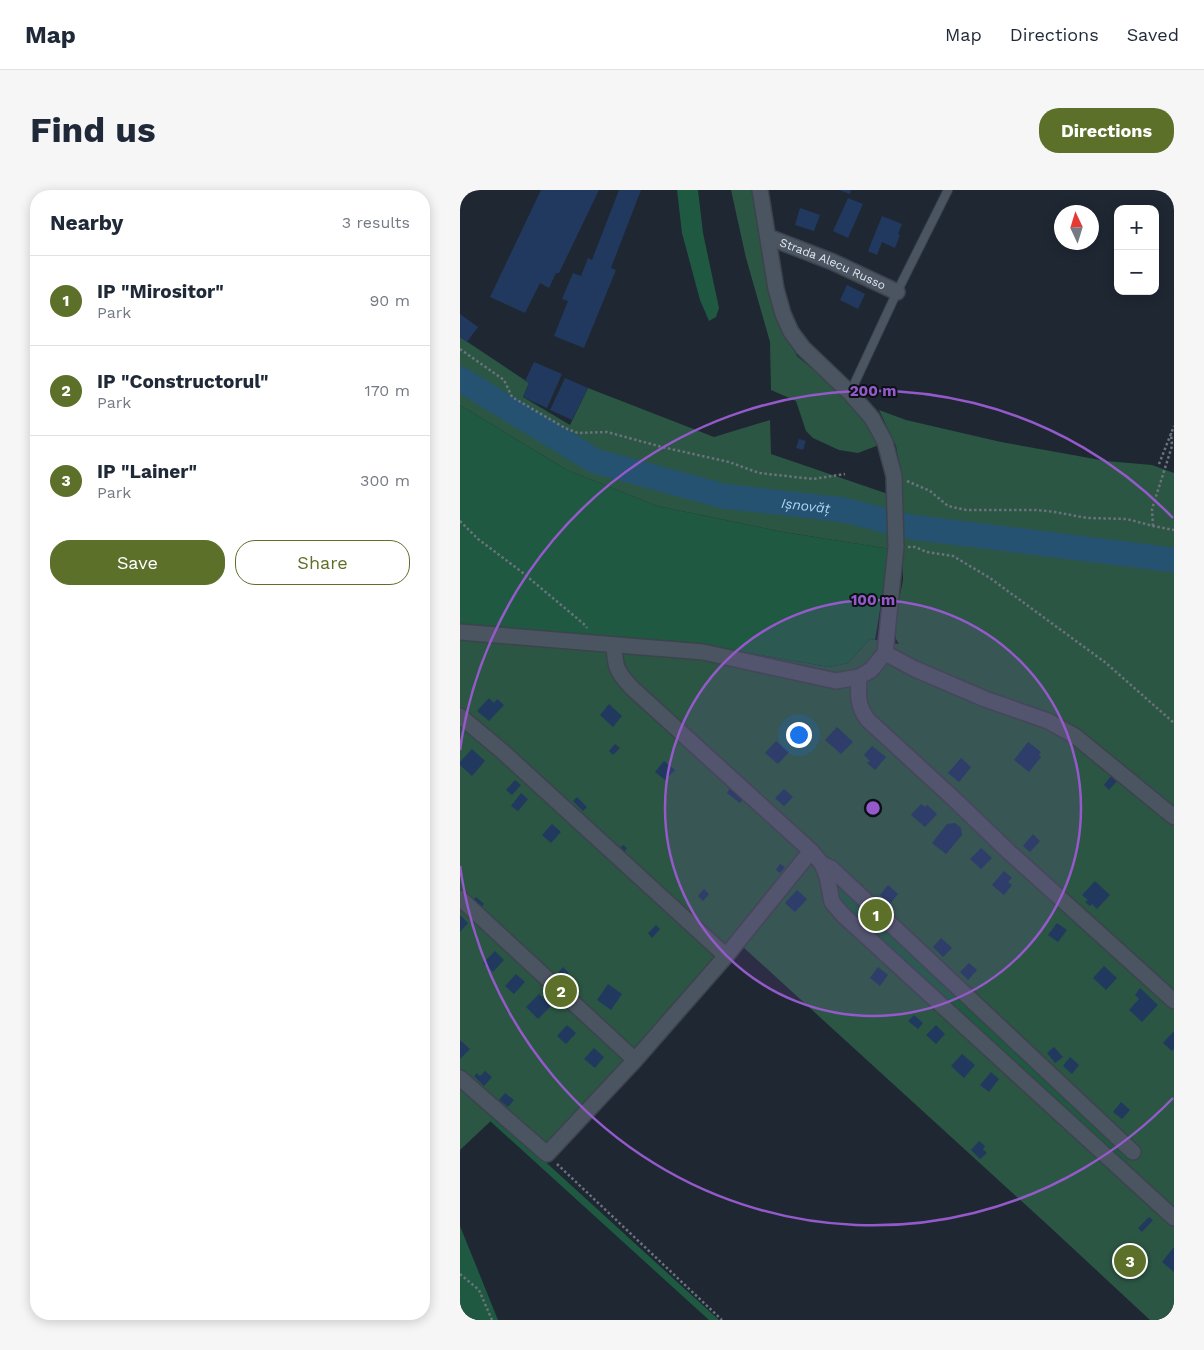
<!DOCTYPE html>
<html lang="en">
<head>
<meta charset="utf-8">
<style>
	:root { --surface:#fff; --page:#f6f6f7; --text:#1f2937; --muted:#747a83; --line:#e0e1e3; --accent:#5d702a }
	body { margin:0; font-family:"Work Sans",sans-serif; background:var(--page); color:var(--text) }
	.controls { position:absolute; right:15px; top:15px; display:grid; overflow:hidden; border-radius:10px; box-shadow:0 2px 12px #0003 }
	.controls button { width:45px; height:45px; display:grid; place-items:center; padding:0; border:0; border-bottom:1px solid var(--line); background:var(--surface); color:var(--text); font:25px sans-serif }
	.compass { position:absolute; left:594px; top:15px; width:45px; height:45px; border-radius:50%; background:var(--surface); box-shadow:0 2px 12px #0003; rotate:356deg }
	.you { position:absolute; left:338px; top:544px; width:18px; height:18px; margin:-12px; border:4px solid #fff; border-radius:50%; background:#1a73e8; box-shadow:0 0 0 8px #1a73e833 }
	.badge { display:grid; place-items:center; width:32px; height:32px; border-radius:50%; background:var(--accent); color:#fff; font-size:16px; font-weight:700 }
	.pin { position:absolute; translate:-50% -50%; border:2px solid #fff; box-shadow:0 1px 5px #0006 }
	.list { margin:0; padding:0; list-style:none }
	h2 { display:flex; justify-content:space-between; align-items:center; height:65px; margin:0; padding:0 20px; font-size:21px }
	h2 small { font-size:16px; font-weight:400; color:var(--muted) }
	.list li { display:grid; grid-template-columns:32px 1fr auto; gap:15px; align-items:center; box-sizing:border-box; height:90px; padding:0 20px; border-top:1px solid var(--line) }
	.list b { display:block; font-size:19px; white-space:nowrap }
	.list p { margin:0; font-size:16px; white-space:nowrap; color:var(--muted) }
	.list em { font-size:16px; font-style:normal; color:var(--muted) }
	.actions { display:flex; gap:10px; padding:15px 20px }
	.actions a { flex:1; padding:11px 0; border:1px solid var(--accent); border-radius:20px; text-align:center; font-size:18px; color:var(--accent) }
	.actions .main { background:var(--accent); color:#fff }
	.map { position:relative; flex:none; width:714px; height:1130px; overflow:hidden; border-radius:20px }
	header { display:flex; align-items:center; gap:30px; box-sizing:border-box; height:70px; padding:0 25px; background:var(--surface); border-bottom:1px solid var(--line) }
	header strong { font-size:24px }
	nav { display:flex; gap:28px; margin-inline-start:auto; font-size:18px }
	.intro { display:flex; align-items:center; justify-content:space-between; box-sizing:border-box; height:120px; padding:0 30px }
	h1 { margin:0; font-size:35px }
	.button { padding:12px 22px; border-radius:20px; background:var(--accent); color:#fff; font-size:18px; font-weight:700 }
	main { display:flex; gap:30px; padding:0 30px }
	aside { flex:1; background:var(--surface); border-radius:20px; box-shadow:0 2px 12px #0003 }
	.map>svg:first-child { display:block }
	.green { fill:#2b5644 }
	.forest { fill:#1f5942 }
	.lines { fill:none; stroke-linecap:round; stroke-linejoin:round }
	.river { stroke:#265272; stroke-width:25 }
	.building { fill:#21395e }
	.lane-casing { stroke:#3c434c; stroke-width:10 }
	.street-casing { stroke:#3c434c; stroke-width:18 }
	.path { stroke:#6b727c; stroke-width:2.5; stroke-dasharray:2.5 2.5; stroke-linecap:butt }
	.lane { stroke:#4b5461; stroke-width:8 }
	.street { stroke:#4b5461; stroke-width:15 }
	.ring { fill:none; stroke:#945aca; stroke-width:2.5 }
	.labels { text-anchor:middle; stroke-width:4; stroke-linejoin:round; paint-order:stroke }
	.street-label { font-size:12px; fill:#dfe4ec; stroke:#0c1015 }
	.water-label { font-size:14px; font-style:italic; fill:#acd4f3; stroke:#0c1015 }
	.centre { fill:#945aca; stroke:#0c1015; stroke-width:2.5 }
	.ring-label { font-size:15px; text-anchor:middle; font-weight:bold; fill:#945aca; stroke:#0c1015; stroke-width:4; stroke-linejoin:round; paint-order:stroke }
</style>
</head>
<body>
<header>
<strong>Map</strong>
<nav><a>Map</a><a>Directions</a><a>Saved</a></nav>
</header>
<div class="intro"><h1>Find us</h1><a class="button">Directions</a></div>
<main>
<aside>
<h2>Nearby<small>3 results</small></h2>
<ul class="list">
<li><span class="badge">1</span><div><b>IP &quot;Mirositor&quot;</b><p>Park</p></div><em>90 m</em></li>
<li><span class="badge">2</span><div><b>IP &quot;Constructorul&quot;</b><p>Park</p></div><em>170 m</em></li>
<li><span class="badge">3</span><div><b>IP &quot;Lainer&quot;</b><p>Park</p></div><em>300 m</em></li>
</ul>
<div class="actions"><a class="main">Save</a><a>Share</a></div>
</aside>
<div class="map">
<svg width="714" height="1130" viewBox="0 0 714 1130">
	<rect width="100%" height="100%" fill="#1f2733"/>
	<!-- green -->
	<path class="green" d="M271,0H294L325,144L337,166L373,196L408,233L419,255L398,263L379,260L353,248L346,241L336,211L311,200L310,152L286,68Z
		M0,147L69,193L63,207L110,235L128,198L254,247L310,230L311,264L431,305L430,359L323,342L197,316L107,280L0,215Z
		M419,220L446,230L541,252L646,271L692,275L714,283V1130H690L591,1038L283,757L85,972L35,927L0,960V434L226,452L369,477L388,473L410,449L439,454L436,449L435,442L436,424L443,390L441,283L436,256Z"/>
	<!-- forest -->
	<path class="forest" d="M217,0H238L243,43L259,118L256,127L249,131L240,110L222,43Z
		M0,215L107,280L197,316L323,342L430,359L415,450L410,449L388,473L369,477L226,452L0,434Z
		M369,681L670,966L665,975L376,709Z
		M35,926L259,1130H249L30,931Z
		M0,1036L38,1130H0Z"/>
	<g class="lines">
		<!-- river -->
		<path class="river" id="s1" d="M0,189L135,271L263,306L384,320L451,337L714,370"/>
	</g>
	<!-- building -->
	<path class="building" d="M81,0H139L99,83H96L89,98L80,93L65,123L30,107Z
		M159,0H181L151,78L156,80L124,158L94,146L108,111L102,109L113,83L121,86L128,68L132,70Z
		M379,0H391L390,4Z
		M388,8L403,14L388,48L373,41Z
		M340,18L360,25L354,41L335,35Z
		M422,26L442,34L438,44L440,45L435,58L422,52L417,65L408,61Z
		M387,95L405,104L398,119L380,110Z
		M0,124L18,137L7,152L0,147Z
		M74,172L102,184L87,218L63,207L69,193L65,191Z
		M105,188L128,198L112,230L90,220Z
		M339,249L346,251L343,260L336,258Z
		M29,508L34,513L37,509L44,515L29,531L17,521Z
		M149,514L162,526L153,537L140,525Z
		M377,537L393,552L381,564L365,550Z
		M316,551L329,562L318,574L305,563Z
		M568,552L581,562L579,565L581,567L569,582L554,570Z
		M155,554L160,558L153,565L149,561Z
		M412,556L426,567L415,580L407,573L410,571L404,565Z
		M12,559L25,571L12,586L0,575V572Z
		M501,568L511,577L499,592L488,583Z
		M204,571L215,580L205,590L195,582Z
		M651,586L657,591L649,600L644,595Z
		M55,590L61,595L52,605L46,600Z
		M270,598L284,608L280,613L267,603Z
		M324,599L333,607L324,616L315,608Z
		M61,603L68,609L58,621L51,616Z
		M117,607L127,617L123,621L113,611Z
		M461,614L465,617L467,615L477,624L465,637L451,625Z
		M495,633L501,638L502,645L486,664L472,653L487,634Z
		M92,634L101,642L91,653L82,645Z
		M573,644L580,651L570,662L563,656Z
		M163,655L167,658L164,662L160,658Z
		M521,658L532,668L521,679L510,669Z
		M320,674L325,677L320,683L316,680Z
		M544,681L552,688L548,692L552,695L544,705L532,695Z
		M635,691L650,705L637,719L632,714L630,716L625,712L628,710L622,705Z
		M428,695L438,704L430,714L420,705Z
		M244,699L249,704L243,711L238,706Z
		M337,700L347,709L335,722L325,713Z
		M16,707L24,714L21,718L13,711Z
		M0,725L8,733L0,742Z
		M597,733L607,740L598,752L588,745Z
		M196,735L200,739L192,748L188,743Z
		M481,748L492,758L483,767L473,757Z
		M35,761L44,770L33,782L23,773Z
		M509,773L517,780L508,790L500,782Z
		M644,776L657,788L646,800L633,788Z
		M103,777L109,783L104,790L97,784Z
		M418,777L428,785L420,796L410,788Z
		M56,784L65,792L54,804L45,796Z
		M148,794L162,804L151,820L137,810Z
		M680,798L698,815L682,832L669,820L679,809L675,805Z
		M79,804L91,816L78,829L66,817Z
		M454,825L463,833L458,839L448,831Z
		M107,835L116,843L106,854L97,846Z
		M476,835L485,844L476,854L466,845Z
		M714,841V859L712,861L703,853Z
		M0,850L10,859L0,869Z
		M594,857L603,867L595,873L587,863Z
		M134,858L144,867L135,878L124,869Z
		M502,864L515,875L504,888L491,876Z
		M610,867L619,875L612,884L603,876Z
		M25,881L32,887L24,896L14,886L17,883L20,886Z
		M531,882L539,889L529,902L520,895Z
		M45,903L54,910L48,917L39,910Z
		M661,912L670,920L662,929L653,922Z
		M519,951L525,956L523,959L527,963L520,969L511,960Z
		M689,1027L693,1030L682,1042L678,1038Z
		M714,1057V1082L702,1072Z"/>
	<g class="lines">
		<!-- lane casing -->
		<g class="lane-casing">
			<path id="lane" d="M390,203L437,102L488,0"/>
		</g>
		<!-- street casing -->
		<g class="street-casing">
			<g id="street">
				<path id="s2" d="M308,47L373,72L437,102"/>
				<path d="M0,442L243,462L376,491L399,487L411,480L425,463L436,357L434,286L425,252L412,228L390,203L343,158L331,142L323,124L316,99L300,0"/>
				<path d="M154,455C155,478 157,482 172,498L351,661L362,674L367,686L372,712L383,725L714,1028"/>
				<path d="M425,463L455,479L525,509L588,531L615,546L714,627"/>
				<path d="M399,487C398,504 397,516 408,530L494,609L548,661L714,811"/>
				<path d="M0,526L42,561L266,766"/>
				<path d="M362,674L371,678L673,962"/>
				<path d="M0,708L175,870"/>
				<path d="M0,888L87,964L175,870L266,766L351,661"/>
			</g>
		</g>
		<!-- path -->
		<path class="path" d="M0,159L44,190L52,207L105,238L118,243L147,242L202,257L269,272L299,283L353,289L385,284
			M699,274L714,236
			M447,291L470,301L488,316L506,320H576L595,322L627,328L667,329L693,336L714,340
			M0,331L18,349L63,383L125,435L127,438
			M693,336L692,319L712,256L711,243
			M448,357H455L467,362L493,366L530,388L646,473L714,533
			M97,974L262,1130
			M0,1084L19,1100L32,1130"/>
		<!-- lane -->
		<use href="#lane" class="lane"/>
		<!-- street -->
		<use href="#street" class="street"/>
	</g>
	<!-- distance rings -->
	<circle cx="413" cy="618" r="208" fill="#945aca" fill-opacity=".12"/>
	<g class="ring">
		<circle cx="413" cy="618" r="208"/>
		<path d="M713 908A417 417 0 0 1 0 676M0 560A417 417 0 0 1 713 328"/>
	</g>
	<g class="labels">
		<!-- street labels -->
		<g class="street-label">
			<text dy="4" stroke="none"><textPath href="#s2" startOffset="70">Strada Alecu Russo</textPath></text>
		</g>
		<!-- water labels -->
		<g class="water-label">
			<text dy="5" stroke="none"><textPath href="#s1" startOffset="374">Ișnovăț</textPath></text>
		</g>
	</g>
	<circle cx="413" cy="618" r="8" class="centre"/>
	<g class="ring-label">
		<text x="413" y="206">200 m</text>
		<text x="413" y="415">100 m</text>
	</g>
</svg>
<div class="controls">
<button>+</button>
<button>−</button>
</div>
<svg class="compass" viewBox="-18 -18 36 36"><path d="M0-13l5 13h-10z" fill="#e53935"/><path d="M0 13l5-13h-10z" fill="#747a83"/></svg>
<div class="you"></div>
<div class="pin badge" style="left:416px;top:725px">1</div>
<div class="pin badge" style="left:101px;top:801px">2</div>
<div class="pin badge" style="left:670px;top:1071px">3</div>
</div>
</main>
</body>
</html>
